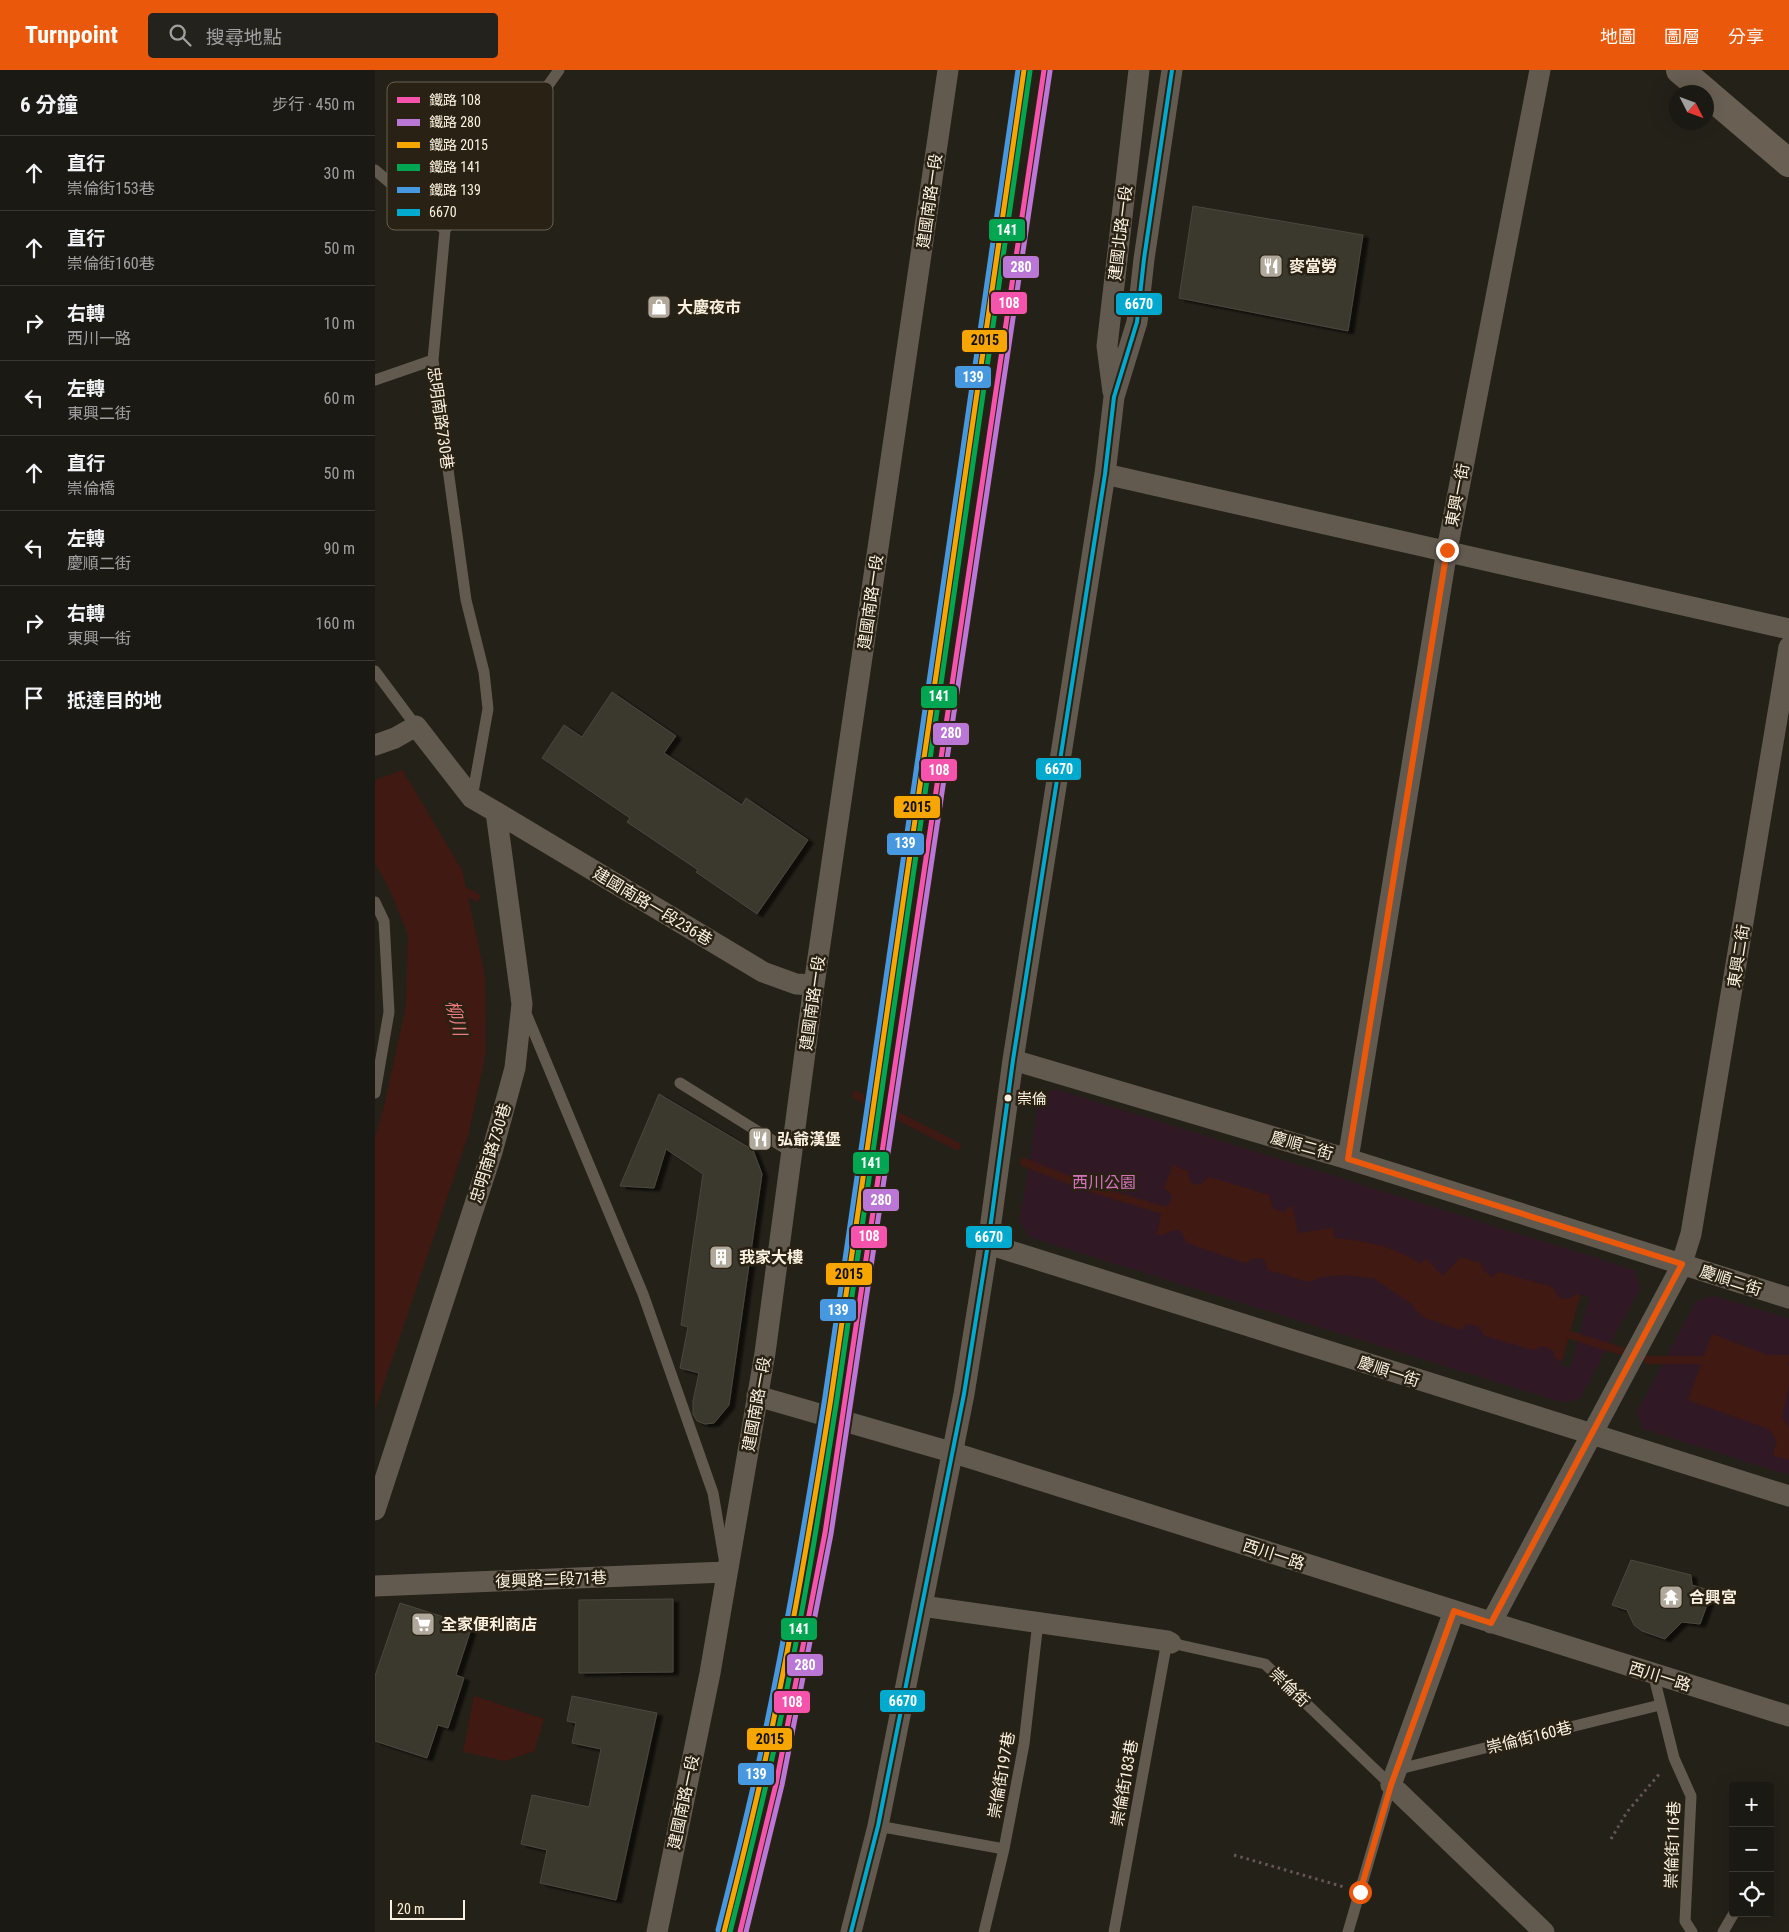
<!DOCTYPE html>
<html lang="zh-TW">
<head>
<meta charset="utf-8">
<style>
	:root { --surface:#1b1913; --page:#24221c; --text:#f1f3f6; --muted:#a0a0a0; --line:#393833; --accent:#ea580c }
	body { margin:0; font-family:"Roboto Condensed","Noto Sans TC",sans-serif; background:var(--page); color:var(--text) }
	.controls { position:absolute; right:15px; bottom:15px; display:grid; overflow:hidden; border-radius:5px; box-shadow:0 5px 20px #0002 }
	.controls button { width:45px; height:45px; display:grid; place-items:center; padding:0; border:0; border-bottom:1px solid var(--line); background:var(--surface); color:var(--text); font:25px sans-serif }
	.compass { position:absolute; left:1294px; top:15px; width:45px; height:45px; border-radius:50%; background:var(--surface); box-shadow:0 5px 20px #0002; rotate:132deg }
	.scale { position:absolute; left:15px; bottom:12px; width:75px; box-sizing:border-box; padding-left:5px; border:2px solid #fbf0df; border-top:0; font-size:14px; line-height:18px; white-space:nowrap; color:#fbf0df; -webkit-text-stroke:4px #292214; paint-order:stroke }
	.stop { position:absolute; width:15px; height:15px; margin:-11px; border:4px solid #ea580c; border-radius:50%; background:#fff }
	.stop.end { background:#ea580c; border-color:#fff; box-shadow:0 1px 5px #0008 }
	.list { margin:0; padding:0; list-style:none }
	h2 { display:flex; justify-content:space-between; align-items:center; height:65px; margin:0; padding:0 20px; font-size:21px }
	h2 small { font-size:16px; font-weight:400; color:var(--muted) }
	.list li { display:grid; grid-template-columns:32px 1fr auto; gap:15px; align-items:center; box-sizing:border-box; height:75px; padding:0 20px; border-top:1px solid var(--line) }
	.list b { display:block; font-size:19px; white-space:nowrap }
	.list p { margin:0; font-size:16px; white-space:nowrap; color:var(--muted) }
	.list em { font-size:16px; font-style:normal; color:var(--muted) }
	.icon { flex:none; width:28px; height:28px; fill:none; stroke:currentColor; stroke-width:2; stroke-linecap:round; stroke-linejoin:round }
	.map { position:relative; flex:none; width:1414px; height:1862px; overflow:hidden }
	header { display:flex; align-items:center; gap:30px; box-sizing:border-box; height:70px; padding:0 25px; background:var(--accent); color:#fff }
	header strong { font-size:24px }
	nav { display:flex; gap:28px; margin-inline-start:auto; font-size:18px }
	.search { width:350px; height:45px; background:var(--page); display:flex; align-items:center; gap:12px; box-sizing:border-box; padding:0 18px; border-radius:5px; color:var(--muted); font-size:19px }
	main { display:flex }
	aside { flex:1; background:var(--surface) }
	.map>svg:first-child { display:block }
	.green { fill:#301924 }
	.water { fill:#411913 }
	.pier { fill:#242119 }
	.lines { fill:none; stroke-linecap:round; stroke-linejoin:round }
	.stream { stroke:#411913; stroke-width:8 }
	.building { fill:#3b372e; stroke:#4c483d; filter:url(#shadow) }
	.path { stroke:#665655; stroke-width:3; stroke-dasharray:2.5 4; stroke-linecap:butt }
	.lane { stroke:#635a4f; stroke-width:11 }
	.street { stroke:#635a4f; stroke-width:21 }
	.secondary { stroke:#695f53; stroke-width:28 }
	.bus-1-casing { stroke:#292214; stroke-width:8 }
	.bus-1 { stroke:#00a9ce; stroke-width:4 }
	.rail-1-casing { stroke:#292214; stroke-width:9 }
	.rail-2-casing { stroke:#292214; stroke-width:9 }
	.rail-3-casing { stroke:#292214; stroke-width:9 }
	.rail-4-casing { stroke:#292214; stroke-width:9 }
	.rail-5-casing { stroke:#292214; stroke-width:9 }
	.rail-1 { stroke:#f653ac; stroke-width:5 }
	.rail-2 { stroke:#ba77d6; stroke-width:5 }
	.rail-3 { stroke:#f7a600; stroke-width:5 }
	.rail-4 { stroke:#00a651; stroke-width:5 }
	.rail-5 { stroke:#4699e1; stroke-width:5 }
	.route { stroke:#ea580c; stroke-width:6 }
	.bus-dot { fill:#fbf0df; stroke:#292214; stroke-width:2 }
	.labels { text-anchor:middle; stroke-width:5; stroke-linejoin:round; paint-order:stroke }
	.bus-label { font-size:15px; fill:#fbf0df; stroke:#292214; text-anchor:start }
	.street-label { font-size:16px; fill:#fbf0df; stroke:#292214 }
	.poi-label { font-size:16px; font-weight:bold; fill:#fbf0df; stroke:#292214; text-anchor:start }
	.park-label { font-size:16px; fill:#d473bc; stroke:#292214 }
	.water-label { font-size:18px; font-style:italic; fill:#ef7a7f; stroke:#292214 }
	.key { fill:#292214; stroke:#686051; stroke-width:1 }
	.key-label { font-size:14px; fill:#fbf0df }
	.line-badge { stroke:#292214; stroke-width:2 }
	.badge-label { font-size:14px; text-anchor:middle; font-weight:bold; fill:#fff }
	.pale-badge-label { font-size:14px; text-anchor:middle; font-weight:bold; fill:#111 }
</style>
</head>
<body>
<header>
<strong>Turnpoint</strong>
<div class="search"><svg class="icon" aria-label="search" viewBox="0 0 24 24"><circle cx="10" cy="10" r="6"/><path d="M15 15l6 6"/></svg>搜尋地點</div>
<nav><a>地圖</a><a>圖層</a><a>分享</a></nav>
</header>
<main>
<aside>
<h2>6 分鐘<small>步行 · 450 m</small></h2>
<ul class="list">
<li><svg class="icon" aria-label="ahead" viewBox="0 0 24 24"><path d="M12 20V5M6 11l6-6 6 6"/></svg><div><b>直行</b><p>崇倫街153巷</p></div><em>30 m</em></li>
<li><svg class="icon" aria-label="ahead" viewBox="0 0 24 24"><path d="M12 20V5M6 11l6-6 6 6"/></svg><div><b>直行</b><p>崇倫街160巷</p></div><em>50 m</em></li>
<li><svg class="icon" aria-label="right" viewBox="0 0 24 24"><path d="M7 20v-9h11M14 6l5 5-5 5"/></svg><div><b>右轉</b><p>西川一路</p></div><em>10 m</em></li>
<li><svg class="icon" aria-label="left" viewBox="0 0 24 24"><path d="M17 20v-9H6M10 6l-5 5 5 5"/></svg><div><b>左轉</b><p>東興二街</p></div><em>60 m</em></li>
<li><svg class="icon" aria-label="ahead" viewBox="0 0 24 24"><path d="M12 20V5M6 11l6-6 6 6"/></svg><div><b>直行</b><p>崇倫橋</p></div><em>50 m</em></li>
<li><svg class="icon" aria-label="left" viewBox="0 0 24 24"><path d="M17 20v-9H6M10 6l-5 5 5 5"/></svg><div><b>左轉</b><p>慶順二街</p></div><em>90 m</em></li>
<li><svg class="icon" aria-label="right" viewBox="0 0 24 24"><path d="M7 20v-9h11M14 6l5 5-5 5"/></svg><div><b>右轉</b><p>東興一街</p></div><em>160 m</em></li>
<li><svg class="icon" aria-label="arrive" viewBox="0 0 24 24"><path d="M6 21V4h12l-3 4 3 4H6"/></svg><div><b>抵達目的地</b></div></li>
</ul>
</aside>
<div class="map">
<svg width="1414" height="1862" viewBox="0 0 1414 1862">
	<defs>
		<filter id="shadow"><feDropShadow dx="5.5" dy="3" stdDeviation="1" flood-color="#0009"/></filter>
	</defs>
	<rect width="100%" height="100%" fill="#242119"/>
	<!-- green -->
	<path class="green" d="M680,1019L1260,1200L1265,1219L1205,1328L1189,1333L654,1167L645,1151L664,1029Z
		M1340,1226L1414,1249V1405L1268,1359L1262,1342L1321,1231Z"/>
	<!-- water -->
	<path class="water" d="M0,654L87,800L110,905L111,983L93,1066L0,1340V1067L9,1036L31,936L33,865L14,818L0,793Z
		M798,1095L812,1101L816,1113L825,1115L834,1107L894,1125L898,1139L908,1142L917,1135L923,1163L958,1158L959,1168C995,1172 1015,1175 1046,1194L1050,1188L1068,1206L1086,1187L1105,1193L1109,1201L1117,1207L1124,1202L1177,1217L1184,1228L1193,1229L1202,1224L1212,1229L1193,1295L1179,1287V1281L1168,1276L1158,1280L1110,1266L1103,1256L1093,1254L1085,1260L1048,1247L1035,1233L998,1208L967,1205L947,1207L934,1212L893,1200L889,1189L878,1188L871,1193L812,1173L805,1160L796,1161L786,1166L782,1163L787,1142L796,1131L797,1125L789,1118Z
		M1337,1264L1409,1291L1414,1296V1314L1407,1347L1414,1358V1390L1398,1385L1402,1371L1394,1359L1313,1330Z
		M99,1626L169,1649L159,1681L130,1691L88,1682Z"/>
	<!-- pier -->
	<path class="pier" d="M0,651L31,699L0,710Z
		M1206,1224L1213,1227L1214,1229L1196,1296L1193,1298L1186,1294Z"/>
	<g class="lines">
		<!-- stream -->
		<path class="stream" d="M85,819L101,827
			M481,1025L582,1076
			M649,1092L709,1116L797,1143
			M1192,1264L1275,1290H1337
			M1396,1289H1414"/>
	</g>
	<!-- building -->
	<path class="building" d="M818,136L988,165L973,261L804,228Z
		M237,622L301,666L289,683L367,735L371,728L433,770L382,844L321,802L323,800L252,752L255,748L167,688L189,655L207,667Z
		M284,1024L378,1080L387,1104L354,1335L339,1353L330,1354L322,1351L318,1344V1331L324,1303L305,1298L313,1257L306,1255L328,1104L291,1079L279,1118L245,1116Z
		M1256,1490L1316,1505L1317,1515L1337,1521L1325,1554L1307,1552L1290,1569L1267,1561L1259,1555L1252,1540L1237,1535Z
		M298,1529V1602L204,1603V1530Z
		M25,1533L97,1556L81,1605L89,1608L73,1658L63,1655L52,1688L0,1671V1606Z
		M197,1626L282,1643L241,1830L165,1813L172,1780L146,1774L157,1725L214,1737L226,1679L197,1673L201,1653L192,1651Z"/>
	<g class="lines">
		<!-- path -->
		<path class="path" d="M1236,1769L1252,1742L1286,1702
			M859,1785L969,1817"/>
		<!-- lane -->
		<path class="lane" d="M0,100L70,160
			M0,310L58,290
			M0,601L41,656
			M97,728L113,639L109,602L91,530L58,290L70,160L184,0
			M0,832L9,851L14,942L0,1023
			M150,941L268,1224L338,1423L349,1488
			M305,1013L416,1082
			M796,1573L890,1594L1016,1715L973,1862
			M1278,1603L1299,1688L1316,1726L1310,1851L1317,1862
			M1020,1700L1285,1635
			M503,1756L629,1779
			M609,1862L629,1779L649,1674L663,1552
			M739,1862L792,1571
			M1348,1862L1359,1843"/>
		<!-- street -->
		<path class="street" d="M738,322L732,276L764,0
			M730,404L1414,559
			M0,675L20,668L41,656L97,728L121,742L147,934L140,998L117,1082L0,1440
			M121,742L388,902L421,914L439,915
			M638,990L973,1089L1414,1228
			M973,1089L1072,480L1165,0
			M613,1174L1414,1426
			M382,1326L576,1382L1414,1646
			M0,1516L351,1502
			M547,1536L792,1571L796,1573
			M1079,1541L1016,1715L1169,1862
			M1116,1553L1305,1199L1316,1164L1414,577
			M282,1862L335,1603L390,1283L439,915L573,0
			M476,1862L503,1756L589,1324L613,1174L638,990L730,404L739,327L762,252L769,189L797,0"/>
		<!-- secondary -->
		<path class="secondary" d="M1305,0L1331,22
			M1332,23L1414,93"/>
		<!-- bus-1 casing -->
		<g class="bus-1-casing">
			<path id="bus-1" d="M476,1862L503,1756L589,1324L613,1174L638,990L730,404L739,327L762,252L769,189L797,0"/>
		</g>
		<!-- bus-1 -->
		<use href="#bus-1" class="bus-1"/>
		<!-- rail-1 casing -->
		<g class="rail-1-casing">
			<path id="rail-1" d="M365,1862L401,1714L450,1463L669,0"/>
		</g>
		<!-- rail-2 casing -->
		<g class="rail-2-casing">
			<path id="rail-2" d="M371,1862L407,1715L456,1464L675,1"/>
		</g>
		<!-- rail-3 casing -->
		<g class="rail-3-casing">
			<path id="rail-3" d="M349,1862C367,1791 385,1720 399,1648C421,1542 439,1435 456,1328L649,0"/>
		</g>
		<!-- rail-4 casing -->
		<g class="rail-4-casing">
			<path id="rail-4" d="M355,1862C373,1792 390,1723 405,1652C428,1545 445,1437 462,1329L655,1"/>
		</g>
		<!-- rail-5 casing -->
		<g class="rail-5-casing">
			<path id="rail-5" d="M343,1860C361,1790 379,1719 393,1647C415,1541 433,1434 450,1327L643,0"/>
		</g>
		<!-- rail-1 -->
		<use href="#rail-1" class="rail-1"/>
		<!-- rail-2 -->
		<use href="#rail-2" class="rail-2"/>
		<!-- rail-3 -->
		<use href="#rail-3" class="rail-3"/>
		<!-- rail-4 -->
		<use href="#rail-4" class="rail-4"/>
		<!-- rail-5 -->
		<use href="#rail-5" class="rail-5"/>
	</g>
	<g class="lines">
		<!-- route -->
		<path class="route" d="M985,1822L1016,1715L1079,1541L1116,1553L1307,1194L973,1089L1072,480"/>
	</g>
	<!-- icons -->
	<defs>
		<g id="restaurant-square" transform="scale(1.25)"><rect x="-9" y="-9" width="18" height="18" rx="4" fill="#b0a89a" stroke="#292214"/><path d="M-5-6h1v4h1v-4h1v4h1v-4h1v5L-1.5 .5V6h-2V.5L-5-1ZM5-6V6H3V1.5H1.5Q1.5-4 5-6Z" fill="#fff"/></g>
		<g id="shop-square" transform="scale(1.25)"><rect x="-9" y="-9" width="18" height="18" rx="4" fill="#b0a89a" stroke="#292214"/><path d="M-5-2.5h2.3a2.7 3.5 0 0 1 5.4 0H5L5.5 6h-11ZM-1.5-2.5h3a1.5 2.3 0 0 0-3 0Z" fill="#fff"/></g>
		<g id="building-square" transform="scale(1.25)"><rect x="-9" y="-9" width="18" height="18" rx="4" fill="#b0a89a" stroke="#292214"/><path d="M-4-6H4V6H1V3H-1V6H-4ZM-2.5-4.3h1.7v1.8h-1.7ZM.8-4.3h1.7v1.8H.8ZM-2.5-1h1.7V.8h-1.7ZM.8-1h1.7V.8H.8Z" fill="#fff"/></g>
		<g id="temple-square" transform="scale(1.25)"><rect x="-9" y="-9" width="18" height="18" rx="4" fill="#b0a89a" stroke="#292214"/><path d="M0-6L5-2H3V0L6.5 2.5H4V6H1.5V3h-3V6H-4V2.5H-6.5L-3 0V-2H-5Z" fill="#fff"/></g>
		<g id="supermarket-square" transform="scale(1.25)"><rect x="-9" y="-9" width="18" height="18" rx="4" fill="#b0a89a" stroke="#292214"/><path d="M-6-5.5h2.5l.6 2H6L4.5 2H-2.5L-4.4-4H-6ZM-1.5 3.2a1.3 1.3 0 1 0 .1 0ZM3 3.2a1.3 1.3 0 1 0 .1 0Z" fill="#fff"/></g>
	</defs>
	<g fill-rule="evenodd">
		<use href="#restaurant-square" x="896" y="196"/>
		<use href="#shop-square" x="284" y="237"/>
		<use href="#restaurant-square" x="385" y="1069"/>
		<use href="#building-square" x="346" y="1187"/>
		<use href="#temple-square" x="1296" y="1527"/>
		<use href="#supermarket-square" x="48" y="1554"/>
	</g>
	<!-- markers -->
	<circle class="bus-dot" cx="633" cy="1028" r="4.5"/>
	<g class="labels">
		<!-- bus labels -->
		<g class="bus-label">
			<text x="642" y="1034">崇倫</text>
		</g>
		<!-- street labels -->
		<g class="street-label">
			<text transform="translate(554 131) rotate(-82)" y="6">建國南路一段</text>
			<text transform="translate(745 163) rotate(-83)" y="6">建國北路一段</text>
			<text transform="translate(66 348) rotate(82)" y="6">忠明南路730巷</text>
			<text transform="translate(1082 425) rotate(-79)" y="6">東興一街</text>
			<text transform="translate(495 532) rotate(-82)" y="6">建國南路一段</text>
			<text transform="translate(278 836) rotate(31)" y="6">建國南路一段236巷</text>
			<text transform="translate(1363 886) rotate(-81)" y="6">東興二街</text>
			<text transform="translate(437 933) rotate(-82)" y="6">建國南路一段</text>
			<text transform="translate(927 1075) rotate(16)" y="6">慶順二街</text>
			<text transform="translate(115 1083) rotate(-73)" y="6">忠明南路730巷</text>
			<text transform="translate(1356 1210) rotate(18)" y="6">慶順二街</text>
			<text transform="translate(1014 1301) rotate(18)" y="6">慶順一街</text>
			<text transform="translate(381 1334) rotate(-80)" y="6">建國南路一段</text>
			<text transform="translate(899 1484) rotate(18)" y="6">西川一路</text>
			<text transform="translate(176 1509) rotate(-2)" y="6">復興路二段71巷</text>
			<text transform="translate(1285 1606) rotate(17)" y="6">西川一路</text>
			<text transform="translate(915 1617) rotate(44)" y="6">崇倫街</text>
			<text transform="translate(1154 1667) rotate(-14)" y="6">崇倫街160巷</text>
			<text transform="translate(626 1705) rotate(-80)" y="6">崇倫街197巷</text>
			<text transform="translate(749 1713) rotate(-80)" y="6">崇倫街183巷</text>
			<text transform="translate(308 1732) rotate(-78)" y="6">建國南路一段</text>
			<text transform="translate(1297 1775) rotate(-88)" y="6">崇倫街116巷</text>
		</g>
		<!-- poi labels -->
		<g class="poi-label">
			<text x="914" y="202">麥當勞</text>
			<text x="302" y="243">大慶夜市</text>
			<text x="402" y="1075">弘爺漢堡</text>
			<text x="364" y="1193">我家大樓</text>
			<text x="1314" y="1533">合興宮</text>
			<text x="66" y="1560">全家便利商店</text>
		</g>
		<!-- park labels -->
		<g class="park-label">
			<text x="729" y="1118">西川公園</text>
		</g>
		<!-- water labels -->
		<g class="water-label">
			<text transform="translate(81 948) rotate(76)" y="6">柳川</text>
		</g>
	</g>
	<!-- legend -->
	<rect x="12" y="12" width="166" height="148" rx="8" class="key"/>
	<rect x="22" y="27" width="23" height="6" fill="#f653ac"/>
	<rect x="22" y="49" width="23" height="7" fill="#ba77d6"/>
	<rect x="22" y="72" width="23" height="6" fill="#f7a600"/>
	<rect x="22" y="94" width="23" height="7" fill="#00a651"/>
	<rect x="22" y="117" width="23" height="6" fill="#4699e1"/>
	<rect x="22" y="139" width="23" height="7" fill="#00a9ce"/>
	<g class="key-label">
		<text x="54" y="35">鐵路 108</text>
		<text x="54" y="57">鐵路 280</text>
		<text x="54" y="80">鐵路 2015</text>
		<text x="54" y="102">鐵路 141</text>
		<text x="54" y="125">鐵路 139</text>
		<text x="54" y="147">6670</text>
	</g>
	<g class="line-badge">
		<rect x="613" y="148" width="38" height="24" rx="5" fill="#00a651"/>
		<rect x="627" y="185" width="38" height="24" rx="5" fill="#ba77d6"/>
		<rect x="615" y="221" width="38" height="24" rx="5" fill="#f653ac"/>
		<rect x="740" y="222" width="48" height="24" rx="5" fill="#00a9ce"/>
		<rect x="586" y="259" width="47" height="24" rx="5" fill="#f7a600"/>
		<rect x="579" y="295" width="38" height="24" rx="5" fill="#4699e1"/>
		<rect x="545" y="615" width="38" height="24" rx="5" fill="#00a651"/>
		<rect x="557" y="652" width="38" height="24" rx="5" fill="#ba77d6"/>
		<rect x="660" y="687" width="47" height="24" rx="5" fill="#00a9ce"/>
		<rect x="545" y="688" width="38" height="24" rx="5" fill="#f653ac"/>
		<rect x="518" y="725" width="48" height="24" rx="5" fill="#f7a600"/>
		<rect x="511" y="762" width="39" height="24" rx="5" fill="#4699e1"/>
		<rect x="477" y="1081" width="38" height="24" rx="5" fill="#00a651"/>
		<rect x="487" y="1118" width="38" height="24" rx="5" fill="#ba77d6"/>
		<rect x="475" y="1155" width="38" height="24" rx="5" fill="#f653ac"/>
		<rect x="590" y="1155" width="48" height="24" rx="5" fill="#00a9ce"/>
		<rect x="450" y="1192" width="48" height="24" rx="5" fill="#f7a600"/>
		<rect x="444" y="1228" width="38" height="24" rx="5" fill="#4699e1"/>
		<rect x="405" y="1547" width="38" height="24" rx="5" fill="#00a651"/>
		<rect x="411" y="1583" width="38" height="24" rx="5" fill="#ba77d6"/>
		<rect x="504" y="1619" width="47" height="24" rx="5" fill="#00a9ce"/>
		<rect x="398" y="1620" width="38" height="24" rx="5" fill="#f653ac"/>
		<rect x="371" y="1657" width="47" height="24" rx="5" fill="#f7a600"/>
		<rect x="362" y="1692" width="38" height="24" rx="5" fill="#4699e1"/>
	</g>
	<g class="badge-label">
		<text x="632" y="165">141</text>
		<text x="646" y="202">280</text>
		<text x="634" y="238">108</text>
		<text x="764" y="239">6670</text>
		<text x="598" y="312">139</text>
		<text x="564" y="631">141</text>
		<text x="576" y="668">280</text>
		<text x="684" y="704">6670</text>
		<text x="564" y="705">108</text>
		<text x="530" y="778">139</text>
		<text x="496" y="1098">141</text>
		<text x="506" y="1135">280</text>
		<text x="494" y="1171">108</text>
		<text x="614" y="1172">6670</text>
		<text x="463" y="1245">139</text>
		<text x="424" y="1564">141</text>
		<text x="430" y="1600">280</text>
		<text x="528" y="1636">6670</text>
		<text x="417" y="1637">108</text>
		<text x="381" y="1709">139</text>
	</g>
	<g class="pale-badge-label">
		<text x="610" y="275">2015</text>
		<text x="542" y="742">2015</text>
		<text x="474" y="1209">2015</text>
		<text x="395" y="1674">2015</text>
	</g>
</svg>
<div class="controls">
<button>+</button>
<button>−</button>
<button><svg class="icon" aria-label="locate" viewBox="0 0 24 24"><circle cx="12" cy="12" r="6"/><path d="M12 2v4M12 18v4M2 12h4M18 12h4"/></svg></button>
</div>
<svg class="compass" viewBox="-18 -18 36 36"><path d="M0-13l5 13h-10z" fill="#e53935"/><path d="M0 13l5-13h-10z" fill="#a0a0a0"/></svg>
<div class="scale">20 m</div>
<div class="stop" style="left:985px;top:1822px"></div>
<div class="stop end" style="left:1072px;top:480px"></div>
</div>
</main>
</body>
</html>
